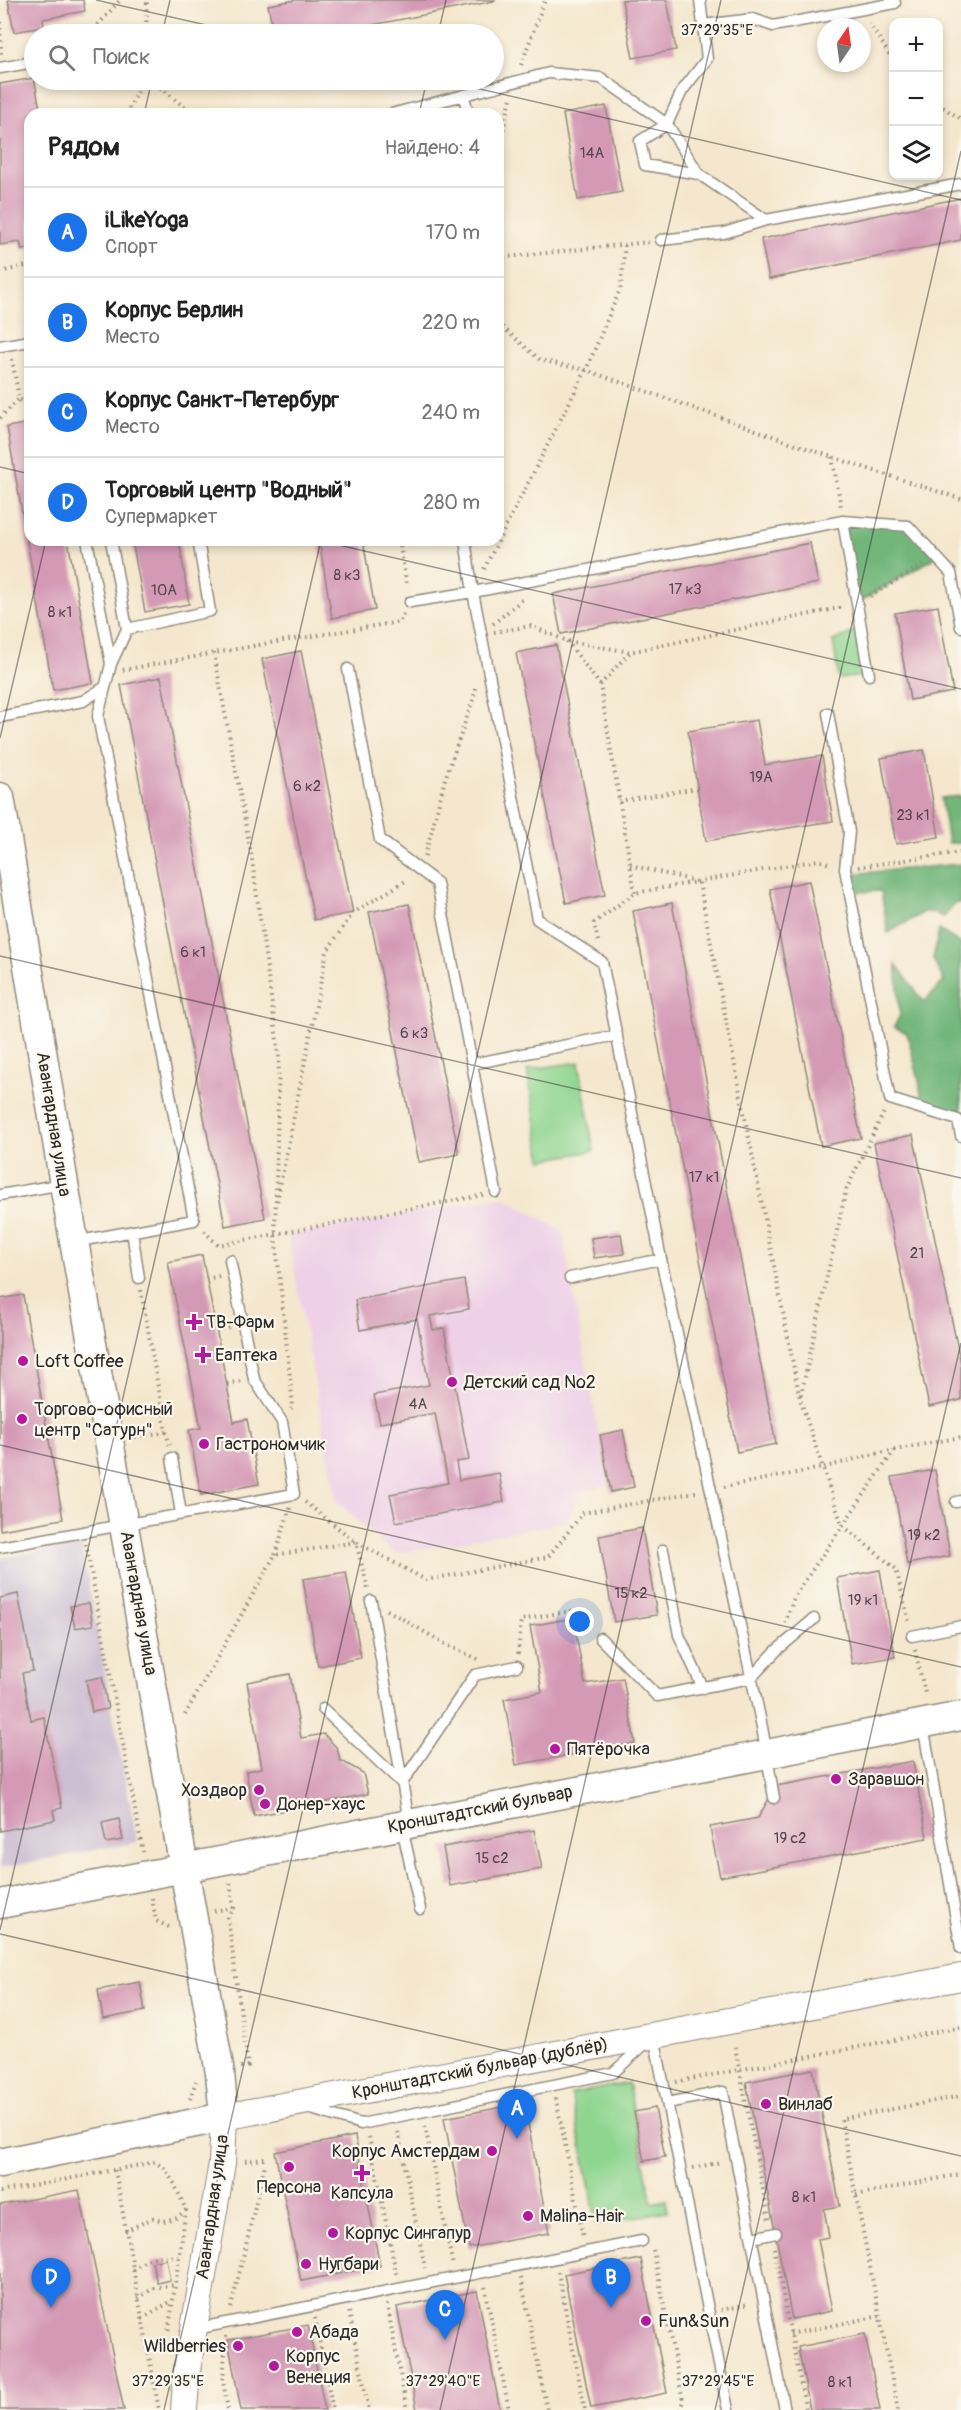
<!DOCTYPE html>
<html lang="ru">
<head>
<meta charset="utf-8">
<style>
	:root { --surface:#fff; --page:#f2f2f2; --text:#222; --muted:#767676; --line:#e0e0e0; --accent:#1a73e8 }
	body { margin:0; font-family:Pangolin,sans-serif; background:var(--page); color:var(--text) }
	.controls { position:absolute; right:18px; top:18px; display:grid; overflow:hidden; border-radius:12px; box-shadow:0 3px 9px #0003 }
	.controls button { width:54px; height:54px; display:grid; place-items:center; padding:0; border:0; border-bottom:2px solid var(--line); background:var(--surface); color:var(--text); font:30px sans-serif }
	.compass { position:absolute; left:817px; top:18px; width:54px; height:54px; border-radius:50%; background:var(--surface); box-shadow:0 3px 9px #0003; rotate:13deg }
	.you { position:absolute; left:580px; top:1622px; width:21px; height:21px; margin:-15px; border:4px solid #fff; border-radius:50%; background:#1a73e8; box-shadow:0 0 0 9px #1a73e833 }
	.badge { display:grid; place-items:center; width:39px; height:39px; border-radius:50%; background:var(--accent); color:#fff; font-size:20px; font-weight:700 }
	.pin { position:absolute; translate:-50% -50px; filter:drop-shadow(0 2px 3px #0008) }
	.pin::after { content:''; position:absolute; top:32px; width:21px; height:18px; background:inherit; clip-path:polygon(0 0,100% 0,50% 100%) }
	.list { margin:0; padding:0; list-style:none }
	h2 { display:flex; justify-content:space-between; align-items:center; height:78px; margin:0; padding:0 24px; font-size:26px }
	h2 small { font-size:20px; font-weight:400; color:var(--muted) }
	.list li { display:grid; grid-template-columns:39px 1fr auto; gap:18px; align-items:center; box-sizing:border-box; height:90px; padding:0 24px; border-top:2px solid var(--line) }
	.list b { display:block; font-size:22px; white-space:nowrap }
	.list p { margin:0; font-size:20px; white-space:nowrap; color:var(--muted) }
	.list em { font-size:20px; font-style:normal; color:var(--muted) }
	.icon { flex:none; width:33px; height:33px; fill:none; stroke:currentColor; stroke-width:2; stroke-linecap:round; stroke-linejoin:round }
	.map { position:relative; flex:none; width:961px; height:2410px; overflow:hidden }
	.search { position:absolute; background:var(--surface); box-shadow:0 3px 9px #0003; left:24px; top:24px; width:480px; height:66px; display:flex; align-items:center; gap:15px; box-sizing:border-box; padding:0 21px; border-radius:33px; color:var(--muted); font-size:22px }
	.panel { position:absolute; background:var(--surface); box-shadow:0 3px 9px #0003; left:24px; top:108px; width:480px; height:438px; border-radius:18px }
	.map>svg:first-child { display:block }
	.built { fill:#eed0e7 }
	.industrial { fill:#ccbed3 }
	.green { fill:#8ed58f; stroke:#5c805d; stroke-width:1.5 }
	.forest { fill:#72b67a; stroke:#4e7052; stroke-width:1.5 }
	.building { fill:#d499b5 }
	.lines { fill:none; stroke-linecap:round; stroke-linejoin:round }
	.service-casing { stroke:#90897c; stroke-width:13 }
	.tertiary-casing { stroke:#90897c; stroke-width:28 }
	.secondary-casing { stroke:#90897c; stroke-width:31 }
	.path { stroke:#90897c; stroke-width:4; stroke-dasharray:1.5 4.5; stroke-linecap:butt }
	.service { stroke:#fff; stroke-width:10 }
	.tertiary { stroke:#fff; stroke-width:26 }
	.secondary { stroke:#fff; stroke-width:28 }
	.ticks { fill:none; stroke:#2b2b2b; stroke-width:1.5; stroke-opacity:0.45 }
	.poi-dot { fill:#b5179e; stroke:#fbf7ec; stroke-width:2 }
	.labels { text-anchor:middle; stroke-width:4.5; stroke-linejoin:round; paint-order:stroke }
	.number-label { font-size:15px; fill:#55464e }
	.street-label { font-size:18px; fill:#2b2b2b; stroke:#fbf7ec }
	.poi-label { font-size:18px; fill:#2b2b2b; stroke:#fbf7ec; text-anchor:start }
	.ticks-label { font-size:15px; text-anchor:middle; fill:#2b2b2b; stroke:#fbf7ec; stroke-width:4.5; stroke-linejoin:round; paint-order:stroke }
</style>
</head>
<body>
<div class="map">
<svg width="961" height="2410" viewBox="0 0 961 2410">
	<rect width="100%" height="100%" fill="#fbf7ec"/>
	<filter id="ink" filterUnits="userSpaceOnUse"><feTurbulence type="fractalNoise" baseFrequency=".0167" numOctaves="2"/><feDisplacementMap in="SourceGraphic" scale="12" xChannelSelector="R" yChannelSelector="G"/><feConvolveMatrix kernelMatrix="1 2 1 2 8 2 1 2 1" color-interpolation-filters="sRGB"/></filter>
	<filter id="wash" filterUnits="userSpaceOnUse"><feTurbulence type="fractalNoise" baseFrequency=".008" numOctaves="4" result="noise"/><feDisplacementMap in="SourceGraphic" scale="24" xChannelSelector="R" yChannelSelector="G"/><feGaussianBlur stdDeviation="1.35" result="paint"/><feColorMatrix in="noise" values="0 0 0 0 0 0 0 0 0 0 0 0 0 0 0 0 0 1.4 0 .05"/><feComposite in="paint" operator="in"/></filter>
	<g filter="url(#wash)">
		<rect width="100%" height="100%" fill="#f4e7cd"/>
		<!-- built -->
		<path class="built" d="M504,1197L562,1231L608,1485L580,1491L569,1521L395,1554L337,1502L288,1236Z"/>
		<!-- industrial -->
		<path class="industrial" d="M81,1544L137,1842L0,1868V1559Z"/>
		<!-- green -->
		<path class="green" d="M861,629L869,675L839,679L833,641Z
			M579,1062L594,1151L542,1160L527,1070Z
			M628,2083L652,2203L666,2200L668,2211L597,2224L571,2094Z"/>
		<!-- forest -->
		<path class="forest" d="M843,521L908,526L936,557L856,604Z
			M961,796V843H948L941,798Z
			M961,864V903H955L944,917L926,911L888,933L881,891L855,892L851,874Z
			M939,930L961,944V1115L922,1103L919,1080L907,1033L894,1027L900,1015L896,964L924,1002L944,981L933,959Z"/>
		<g id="blocks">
			<!-- building -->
			<path class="building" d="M8,0H83L85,11L43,19L44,27L14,32Z
				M295,0H495V1L326,34H274L268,5Z
				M622,0H667L676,50L633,58Z
				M34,78L41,114H30V248L22,250L20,242L0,245V84Z
				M606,106L622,192L578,200L563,114Z
				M961,198V240L769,279L761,239Z
				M30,423V540H68L93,683L53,690L7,427Z
				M132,540H179L189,604L145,612Z
				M319,540H363L375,610L332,618Z
				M810,543L818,583L561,634L553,594Z
				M938,606L953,692L910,700L895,613Z
				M556,645L605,895L566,903L516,653Z
				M301,651L353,913L314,920L262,659Z
				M161,677L265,1218L225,1226L121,685Z
				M757,720L765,765L822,756L833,821L706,841L688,731Z
				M924,750L939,837L896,844L881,758Z
				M809,881L861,1138L821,1146L770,889Z
				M672,903L776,1444L737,1452L633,911Z
				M409,904L459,1154L419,1162L369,912Z
				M913,1135L961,1364V1400L929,1407L874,1143Z
				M621,1234L624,1254L594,1258L591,1238Z
				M202,1255L234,1422L247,1419L259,1484L201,1495L189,1430L201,1428L168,1262Z
				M464,1280L469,1309L430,1316L433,1330L444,1328L469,1460L456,1462L459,1480L499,1473L504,1502L396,1522L390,1494L448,1483L435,1413L380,1423L374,1395L429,1385L417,1319L360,1330L355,1300Z
				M23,1295L63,1519L0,1530V1299Z
				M623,1430L634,1487L611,1492L600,1435Z
				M935,1470L950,1556L907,1564L892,1477Z
				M642,1528L657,1615L614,1622L599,1536Z
				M880,1570L895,1657L852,1664L837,1578Z
				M346,1572L361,1658L318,1666L303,1579Z
				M18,1594L33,1671L22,1673L31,1720L44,1717L62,1808L53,1810L55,1820L0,1831V1598Z
				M89,1603L93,1625L75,1628L70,1606Z
				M573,1618L585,1684L623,1678L635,1743L516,1765L504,1699L542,1692L530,1626Z
				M290,1674L301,1738L324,1734L337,1748L340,1760L363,1773L368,1794L254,1816L246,1771L262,1768L247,1682Z
				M102,1677L108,1709L92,1712L86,1680Z
				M913,1761L927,1838L720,1877L710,1827L758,1818L776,1786Z
				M119,1819L123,1840L106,1843L102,1823Z
				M534,1830L542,1869L450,1886L443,1847Z
				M140,1982L145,2011L103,2019L98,1990Z
				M813,2069L840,2206L824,2209L829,2237L818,2239L832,2311L792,2319L746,2082Z
				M524,2103L549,2233L469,2248L444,2118Z
				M655,2108L665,2157L644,2161L634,2112Z
				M355,2136L380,2266L301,2281L275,2152Z
				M79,2190L124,2410H0V2205Z
				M166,2259L170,2280L157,2283L152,2262Z
				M641,2259L667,2393L591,2408L564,2274Z
				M477,2291L500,2410H417L397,2307Z
				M308,2325L325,2410H241L228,2340Z
				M865,2334L880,2410H810L798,2347Z"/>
		</g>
	</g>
	<g filter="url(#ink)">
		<use href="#blocks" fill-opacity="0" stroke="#90897c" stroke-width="1.5"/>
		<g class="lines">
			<!-- service casing -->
			<g class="service-casing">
				<path id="service" d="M700,0L707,59L682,91L667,124L699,174L766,220L961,184
					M703,25L753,19L773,26L895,3L894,0
					M0,68L34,62
					M463,95L469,114
					M391,114L549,73L601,78L667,124L640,141L645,165L699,174
					M661,240L724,233L766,220
					M0,346L30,341
					M843,521L869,675
					M410,602L473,592L465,540
					M127,629L210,611L198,540
					M111,664L127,629L111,540
					M348,669L380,840L437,883L472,1064L617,1035
					M828,713L849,832L845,869L890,1099L958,1120L961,1136
					M0,717L83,701L105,687
					M472,1064L496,1192
					M0,1195L63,1184
					M132,1231L139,1278
					M74,1242L194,1220L98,716L111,664L87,540
					M570,1278L661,1259
					M172,1458L181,1514
					M956,1502L961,1501
					M0,1547L294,1494L282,1422L254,1379L230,1260
					M663,1550L679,1635L703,1688
					M371,1601L409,1822
					M912,1636L961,1626
					M600,1638L657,1696L751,1678L776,1651L814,1619
					M323,1709L402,1783L475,1675L517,1666
					M923,1724L961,1949
					M774,1798L762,1727L661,1259L602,962L537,919L473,592L843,521L908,526L951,573L961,627
					M402,1827L420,1909
					M654,2036L728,2410
					M667,2103L723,2092L785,2410
					M308,2108L361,2124L613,2073L646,2043
					M752,2238L776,2233
					M195,2329L642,2241"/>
			</g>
			<!-- tertiary casing -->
			<g class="tertiary-casing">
				<path id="tertiary" d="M184,2410L187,2370L222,2163L224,2117L961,1977"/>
			</g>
			<!-- secondary casing -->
			<g class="secondary-casing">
				<path id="secondary" d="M0,797L64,1184L220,2073L224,2117L0,2163
					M0,1904L961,1716"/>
			</g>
			<!-- path -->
			<path class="path" d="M0,22L1,54
				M869,23L894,61
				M90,34L120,0
				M146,34L147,0
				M521,65L545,0
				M151,80L193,114
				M938,104L961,119
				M126,114L144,80
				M498,153L511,98
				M498,258L649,242
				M0,272L30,265
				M498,323L540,360L586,370L832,457L961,499
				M12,359L19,399L30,405
				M0,418L19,399
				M832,457L841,507
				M399,540L407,587
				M484,569L586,370L621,287L625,244
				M870,596L923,565
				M493,624L524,598
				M494,632L531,626L567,641L630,652
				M567,641L600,685L635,893
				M214,653L251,853L279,1055L275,1234L293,1406L291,1409
				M123,670L264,644L399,622L404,614
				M600,685L630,652L844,607
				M619,801L698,788
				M425,856L445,779L474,697L475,688
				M630,865L699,882L800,1399L842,1525L896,1569L909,1622
				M858,867L961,852
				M598,941L594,923L635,893L818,860L830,864
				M277,1201L327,951L353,913L407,880
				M204,1231L218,1245L483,1195
				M206,1279L220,1276
				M216,1330L230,1327
				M227,1384L241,1381
				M801,1395L846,1190L885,1110
				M166,1432L170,1446
				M135,1437L166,1432L141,1290
				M724,1487L822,1468L870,1455L961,1437
				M305,1502L356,1542L426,1580L548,1557L583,1513L696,1492
				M86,1544L143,1852
				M275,1555L290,1508
				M387,1610L447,1645L478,1659
				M785,1623L795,1595L894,1451
				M915,1650L925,1693
				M518,1654L521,1620L576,1610L590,1628
				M185,1715L275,1555L356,1542L368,1589
				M230,1883L234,1908L228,1918L248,2066L241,2067
				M152,1898L156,1921L171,1928
				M214,1911L233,1908
				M735,2047L769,2220
				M676,2082L961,2027
				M556,2098L583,2237
				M190,2099L196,2081
				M425,2126L453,2266
				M398,2132L425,2268
				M369,2137L397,2277
				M245,2161L265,2159
				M693,2168L721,2162
				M115,2170L159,2410
				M0,2192L155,2162L164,2168L174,2183L186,2210L168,2334
				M856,2195L961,2174
				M125,2231L153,2218L163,2221L176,2218L186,2210
				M774,2248L806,2410
				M653,2250L683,2401L680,2410
				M133,2270C150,2256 156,2255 178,2257
				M558,2272L585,2410
				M521,2278L547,2410
				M485,2287L509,2410
				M138,2298L154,2288L174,2285
				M387,2304L407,2410
				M231,2308L265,2164
				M721,2310L749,2304
				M349,2312L369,2410
				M315,2318L333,2410
				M142,2319L170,2302
				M790,2334L880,2316
				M226,2336L223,2381L228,2410
				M898,2410L841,2119L961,2096"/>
			<!-- service -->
			<use href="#service" class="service"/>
			<!-- tertiary -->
			<use href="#tertiary" class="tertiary"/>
			<!-- secondary -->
			<use href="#secondary" class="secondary"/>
		</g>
	</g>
	<!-- ticks -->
	<path class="ticks" d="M96,0L246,34M162,34L170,0M438,34L446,0M441,80L961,200M144,114L152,80M419,114L427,80M0,467L30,474M317,540L961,689M0,738L46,540M0,956L961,1178M0,1445L961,1667M0,1930L321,540M0,1934L961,2156M164,2410L721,0M440,2410L961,151M715,2410L961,1343"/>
	<!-- markers -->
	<g class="poi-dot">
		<path d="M191 1313h6v6h6v6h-6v6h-6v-6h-6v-6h6z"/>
		<path d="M200 1346h6v6h6v6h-6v6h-6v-6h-6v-6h6z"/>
		<circle cx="23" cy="1361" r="6"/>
		<circle cx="452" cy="1382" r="6"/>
		<circle cx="22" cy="1419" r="6"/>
		<circle cx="204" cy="1444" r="6"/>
		<circle cx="555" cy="1749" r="6"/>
		<circle cx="836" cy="1779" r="6"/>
		<circle cx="259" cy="1790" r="6"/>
		<circle cx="265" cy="1804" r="6"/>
		<circle cx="766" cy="2104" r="6"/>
		<circle cx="492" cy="2151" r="6"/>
		<circle cx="289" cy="2167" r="6"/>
		<path d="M359 2164h6v6h6v6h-6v6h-6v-6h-6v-6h6z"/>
		<circle cx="528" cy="2216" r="6"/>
		<circle cx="333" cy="2233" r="6"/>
		<circle cx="306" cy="2264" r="6"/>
		<circle cx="646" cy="2321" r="6"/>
		<circle cx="297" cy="2332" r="6"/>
		<circle cx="238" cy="2346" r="6"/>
		<circle cx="274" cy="2366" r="6"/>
	</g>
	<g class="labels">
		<!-- number labels -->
		<g class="number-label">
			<text x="592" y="158">14А</text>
			<text x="347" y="580">8 к3</text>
			<text x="685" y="594">17 к3</text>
			<text x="164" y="595">10А</text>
			<text x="60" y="617">8 к1</text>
			<text x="761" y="782">19А</text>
			<text x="307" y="791">6 к2</text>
			<text x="913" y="820">23 к1</text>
			<text x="193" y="957">6 к1</text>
			<text x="414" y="1038">6 к3</text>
			<text x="704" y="1182">17 к1</text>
			<text x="917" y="1258">21</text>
			<text x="418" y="1409">4А</text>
			<text x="924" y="1540">19 к2</text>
			<text x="631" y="1598">15 к2</text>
			<text x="863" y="1605">19 к1</text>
			<text x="790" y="1843">19 с2</text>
			<text x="492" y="1863">15 с2</text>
			<text x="804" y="2202">8 к1</text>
			<text x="840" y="2387">8 к1</text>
		</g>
		<!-- street labels -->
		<g class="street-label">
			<text transform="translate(54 1124) rotate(81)" y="6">Авангардная улица</text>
			<text transform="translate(139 1603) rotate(80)" y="6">Авангардная улица</text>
			<text transform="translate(480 1809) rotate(-11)" y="6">Кронштадтский бульвар</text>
			<text transform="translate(480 2068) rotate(-11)" y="6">Кронштадтский бульвар (дублёр)</text>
			<text transform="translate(212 2207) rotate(-82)" y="6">Авангардная улица</text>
		</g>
		<!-- poi labels -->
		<g class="poi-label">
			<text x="206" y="1328">ТВ-Фарм</text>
			<text x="215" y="1361">Еаптека</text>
			<text x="35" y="1367">Loft Coffee</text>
			<text x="464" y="1388">Детский сад №2</text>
			<text x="34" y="1415">Торгово-офисный<tspan x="34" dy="21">центр "Сатурн"</tspan></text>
			<text x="216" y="1450">Гастрономчик</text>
			<text x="567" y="1755">Пятёрочка</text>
			<text x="848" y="1785">Заравшон</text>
			<text x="247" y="1796" text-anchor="end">Хоздвор</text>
			<text x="277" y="1810">Донер-хаус</text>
			<text x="778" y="2110">Винлаб</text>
			<text x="480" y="2157" text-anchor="end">Корпус Амстердам</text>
			<text x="289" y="2193" text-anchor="middle">Персона</text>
			<text x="362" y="2199" text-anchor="middle">Капсула</text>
			<text x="540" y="2222">Malina-Hair</text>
			<text x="345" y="2239">Корпус Сингапур</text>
			<text x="318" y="2270">Нугбари</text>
			<text x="658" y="2327">Fun&amp;Sun</text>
			<text x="309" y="2338">Абада</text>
			<text x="226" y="2352" text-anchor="end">Wildberries</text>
			<text x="286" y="2362">Корпус<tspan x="286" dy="21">Венеция</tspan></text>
		</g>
	</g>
	<g class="ticks-label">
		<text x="717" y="35">37°29'35"E</text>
		<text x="168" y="2386">37°29'35"E</text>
		<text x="443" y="2386">37°29'40"E</text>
		<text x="718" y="2386">37°29'45"E</text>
	</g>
</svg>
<div class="controls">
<button>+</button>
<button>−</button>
<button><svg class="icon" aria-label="layers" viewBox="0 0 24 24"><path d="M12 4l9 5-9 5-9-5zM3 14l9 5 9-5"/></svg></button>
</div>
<svg class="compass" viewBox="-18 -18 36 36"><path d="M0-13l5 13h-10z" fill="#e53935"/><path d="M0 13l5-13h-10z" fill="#767676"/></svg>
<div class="you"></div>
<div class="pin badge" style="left:517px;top:2139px">A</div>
<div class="pin badge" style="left:611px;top:2308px">B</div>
<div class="pin badge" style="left:445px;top:2340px">C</div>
<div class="pin badge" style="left:51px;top:2308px">D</div>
<div class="search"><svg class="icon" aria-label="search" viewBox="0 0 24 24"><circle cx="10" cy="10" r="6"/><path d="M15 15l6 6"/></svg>Поиск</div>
<section class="panel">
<h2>Рядом<small>Найдено: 4</small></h2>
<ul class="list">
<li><span class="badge">A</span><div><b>iLikeYoga</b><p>Спорт</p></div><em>170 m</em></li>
<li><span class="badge">B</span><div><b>Корпус Берлин</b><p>Место</p></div><em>220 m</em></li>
<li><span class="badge">C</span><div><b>Корпус Санкт-Петербург</b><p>Место</p></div><em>240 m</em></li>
<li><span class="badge">D</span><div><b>Торговый центр &quot;Водный&quot;</b><p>Супермаркет</p></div><em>280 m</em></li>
</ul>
</section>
</div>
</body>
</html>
